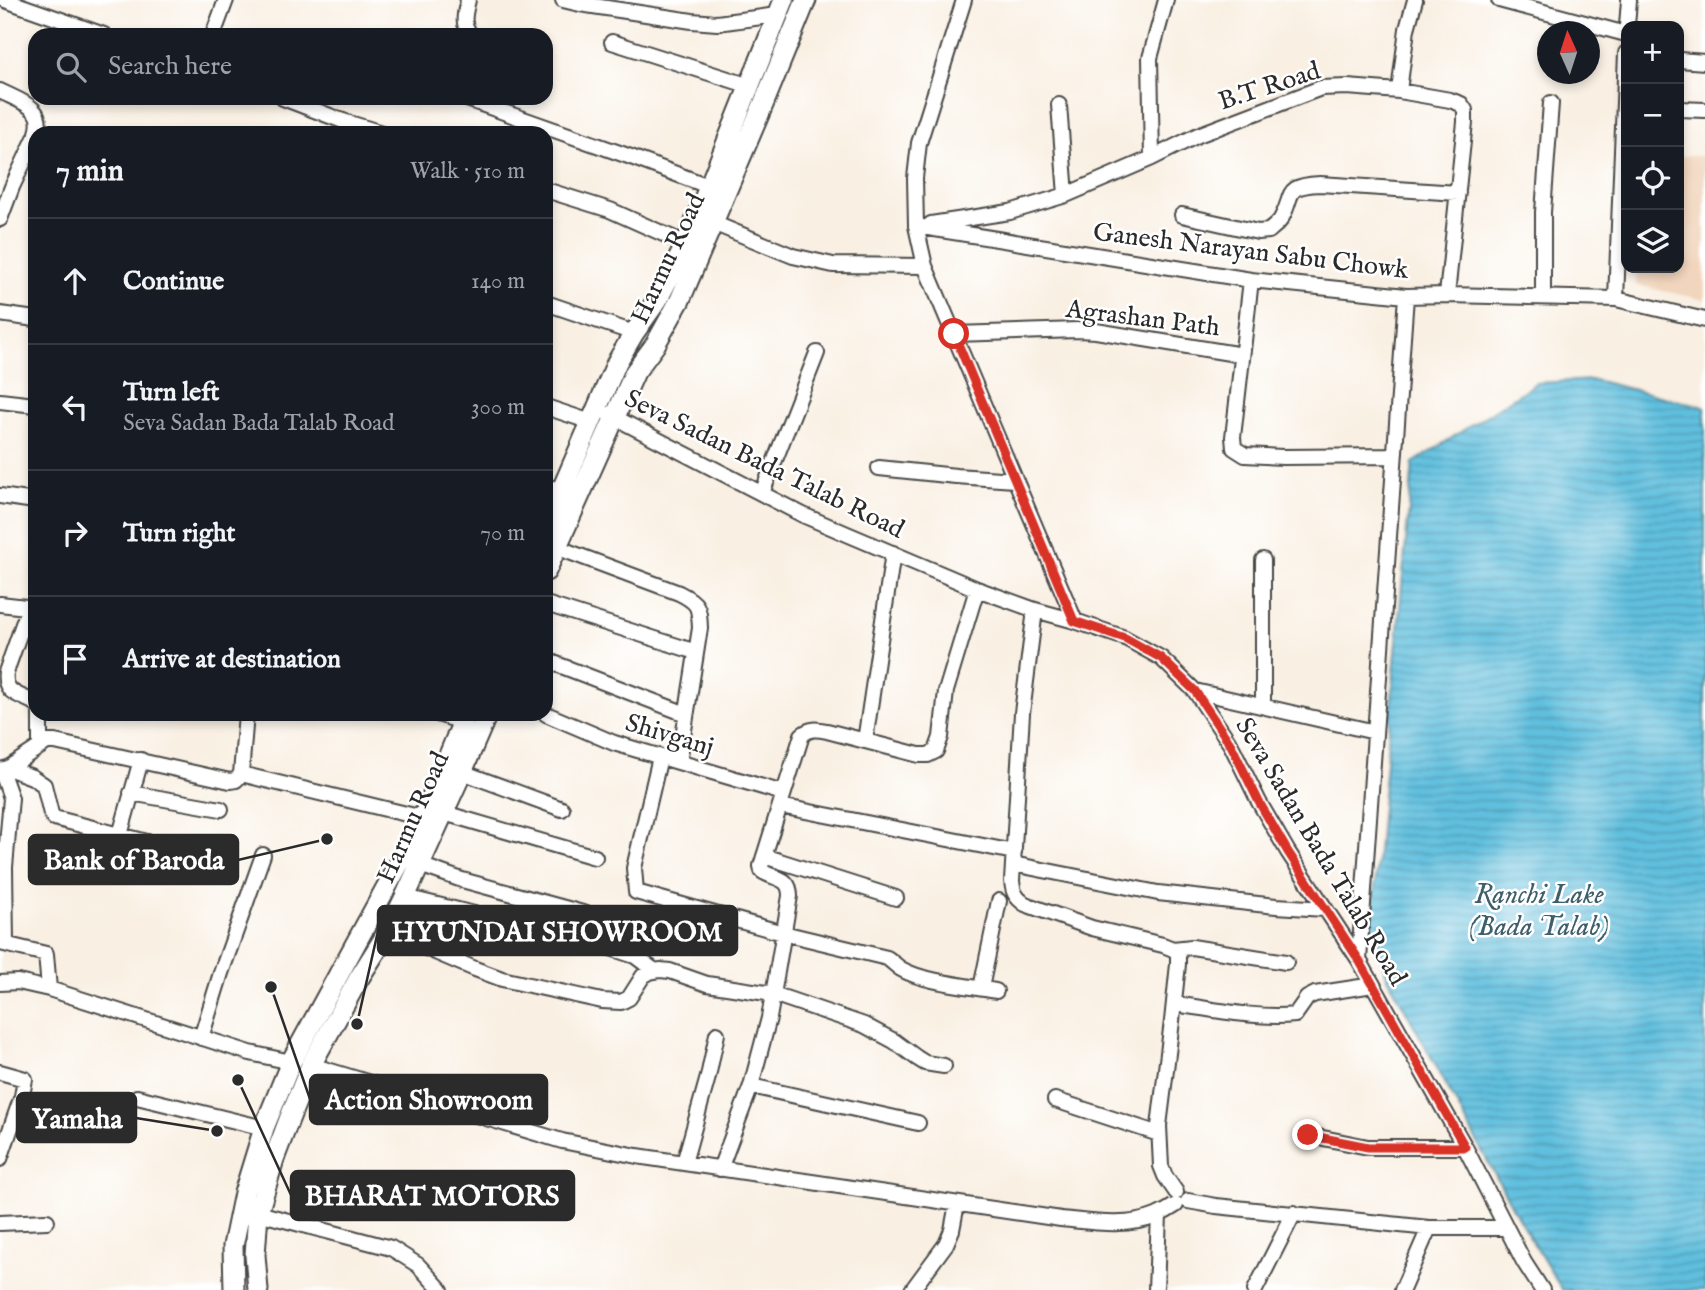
<!DOCTYPE html>
<html lang="en">
<head>
<meta charset="utf-8">
<style>
	:root { --surface:#171b24; --page:#20242c; --text:#f1f3f6; --muted:#9ea1a6; --line:#363941 }
	body { margin:0; font-family:"IM FELL English",serif; background:var(--page); color:var(--text) }
	.controls { position:absolute; right:21px; top:21px; display:grid; overflow:hidden; border-radius:14px; box-shadow:0 4px 10px #0003 }
	.controls button { width:63px; height:63px; display:grid; place-items:center; padding:0; border:0; border-bottom:2px solid var(--line); background:var(--surface); color:var(--text); font:35px sans-serif }
	.compass { position:absolute; left:1537px; top:21px; width:63px; height:63px; border-radius:50%; background:var(--surface); box-shadow:0 4px 10px #0003; rotate:357deg }
	.stop { position:absolute; width:21px; height:21px; margin:-16px; border:5px solid #d93025; border-radius:50%; background:#fff }
	.stop.end { background:#d93025; border-color:#fff; box-shadow:0 2px 7px #0008 }
	.list { margin:0; padding:0; list-style:none }
	h2 { display:flex; justify-content:space-between; align-items:center; height:91px; margin:0; padding:0 28px; font-size:30px }
	h2 small { font-size:23px; font-weight:400; color:var(--muted) }
	.list li { display:grid; grid-template-columns:46px 1fr auto; gap:21px; align-items:center; box-sizing:border-box; height:126px; padding:0 28px; border-top:2px solid var(--line) }
	.list b { display:block; font-size:26px; white-space:nowrap }
	.list p { margin:0; font-size:23px; white-space:nowrap; color:var(--muted) }
	.list em { font-size:23px; font-style:normal; color:var(--muted) }
	.icon { flex:none; width:38px; height:38px; fill:none; stroke:currentColor; stroke-width:2; stroke-linecap:round; stroke-linejoin:round }
	.map { position:relative; flex:none; width:1705px; height:1290px; overflow:hidden }
	.search { position:absolute; background:var(--surface); box-shadow:0 4px 10px #0003; left:28px; top:28px; width:525px; height:77px; display:flex; align-items:center; gap:18px; box-sizing:border-box; padding:0 24px; border-radius:21px; color:var(--muted); font-size:26px }
	.panel { position:absolute; background:var(--surface); box-shadow:0 4px 10px #0003; left:28px; top:126px; width:525px; height:595px; border-radius:21px }
	.map>svg:first-child { display:block }
	.built { fill:#f1d5bd }
	.water { fill:url(#water-rules); stroke:#467685; stroke-width:2 }
	.lines { fill:none; stroke-linecap:round; stroke-linejoin:round }
	.minor-casing { stroke:#4a4947; stroke-width:18 }
	.major-casing { stroke:#4a4947; stroke-width:23 }
	.minor { stroke:#fff; stroke-width:14 }
	.major { stroke:#fff; stroke-width:19 }
	.route { stroke:#d93025; stroke-width:9 }
	.labels { text-anchor:middle; stroke-width:5; stroke-linejoin:round; paint-order:stroke }
	.street-label { font-size:26px; fill:#2b2b2b; stroke:#fff }
	.water-label { font-size:28px; font-style:italic; fill:#3e5f6a; stroke:#fff }
	.leader { fill:none; stroke:#2b2b2b; stroke-width:2.5 }
	.callout-dot { fill:#2b2b2b; stroke:#fff; stroke-width:2.5 }
	.callout { fill:#2b2b2b; stroke:#2b2b2b; stroke-width:2.5 }
	.callout-label { font-size:28px; text-anchor:middle; font-weight:bold; fill:#fff }
</style>
</head>
<body>
<div class="map">
<svg width="1705" height="1290" viewBox="0 0 1705 1290">
	<defs>
		<pattern id="water-rules" width="6" height="5" patternUnits="userSpaceOnUse" patternTransform="scale(1.75)"><rect width="6" height="5" fill="#61c0df"/><path d="M0 2.5h6" fill="none" stroke="#509cb5"/></pattern>
	</defs>
	<rect width="100%" height="100%" fill="#fff"/>
	<filter id="ink" filterUnits="userSpaceOnUse"><feTurbulence type="fractalNoise" baseFrequency=".0143" numOctaves="2"/><feDisplacementMap in="SourceGraphic" scale="14" xChannelSelector="R" yChannelSelector="G"/><feConvolveMatrix kernelMatrix="1 2 1 2 8 2 1 2 1" color-interpolation-filters="sRGB"/></filter>
	<filter id="wash" filterUnits="userSpaceOnUse"><feTurbulence type="fractalNoise" baseFrequency=".00686" numOctaves="4" result="noise"/><feDisplacementMap in="SourceGraphic" scale="28" xChannelSelector="R" yChannelSelector="G"/><feGaussianBlur stdDeviation="1.57" result="paint"/><feColorMatrix in="noise" values="0 0 0 0 0 0 0 0 0 0 0 0 0 0 0 0 0 1.4 0 .05"/><feComposite in="paint" operator="in"/></filter>
	<g filter="url(#wash)">
		<rect width="100%" height="100%" fill="#f9f0e3"/>
		<!-- built -->
		<path class="built" d="M1679,156H1705V300L1636,285V268H1679Z"/>
		<!-- water -->
		<path class="water" d="M1594,380L1705,407V1290H1562L1520,1221L1386,974L1371,928L1413,463L1536,383Z"/>
	</g>
	<g filter="url(#ink)">
		<g class="lines">
			<!-- minor casing -->
			<g class="minor-casing">
				<path id="minor" d="M5,0L104,35
					M468,0C465,13 461,24 471,35
					M563,0L580,4L692,21L717,23L778,15
					M964,0L919,143L915,178L916,226L925,266L1075,621
					M1499,0L1626,34
					M1627,26L1629,0
					M213,35L226,0
					M612,42L750,86
					M1679,60L1705,62
					M0,91C19,101 46,107 37,133
					M1399,91L1407,29L1415,0
					M283,98L343,121L382,133
					M464,98L631,157L708,186
					M1059,105L1066,195
					M1679,109L1705,110
					M1152,158L1150,58L1166,0
					M546,190L610,210L686,244
					M1182,215L1258,232L1269,231C1273,227 1278,224 1281,219C1295,195 1282,186 1320,184L1458,193
					M0,219L12,187L35,138
					M713,223L793,256L833,265L925,266
					M931,224L1010,212L1066,195L1152,158L1198,135L1321,88L1347,87L1399,91L1450,100L1461,104L1465,110V122L1447,295
					M916,226L1251,280L1406,296L1447,295L1616,299L1705,320
					M1251,280L1233,437L1234,448L1245,455L1283,457L1394,456
					M1543,297V212L1551,103
					M1616,299L1626,53
					M546,303L634,333
					M0,314L35,319
					M954,334L1078,330L1096,331L1242,355
					M0,401L35,405
					M546,407L591,422
					M608,414L803,515L847,534L977,589L1035,610L1075,621L1125,638L1161,658L1195,691L1231,745L1259,802L1288,852L1359,960L1465,1147L1524,1262L1542,1290
					M879,468L956,476L1015,480
					M546,486L561,491
					M762,493L817,353
					M0,496L35,501
					M556,547L679,593C699,603 699,607 700,628L679,762
					M1263,560V706
					M0,604L35,608
					M546,604L696,652
					M29,607L6,672C3,694 19,694 35,703
					M1035,610L1022,713L1012,881C1013,892 1015,897 1025,904L1092,928L1163,945L1173,949L1178,953V964L1172,1021L1159,1126L1161,1166L1165,1176L1176,1192
					M546,660L686,714
					M1195,691L1375,732
					M40,714V747
					M437,714L463,722
					M546,714L614,743L783,793
					M865,741L893,553
					M660,757L634,868L636,892L783,933L887,958C892,961 896,966 901,969C923,982 970,986 996,991
					M8,768L32,777L44,785L51,814L54,818L155,844L209,862
					M0,770L8,768L47,742H55L230,781L236,780L241,774L246,714
					M1,770L11,798L5,867L6,944
					M462,772L562,809
					M241,774L423,818
					M131,793L221,809
					M780,806L1014,852
					M444,813L595,857
					M120,835L141,760
					M764,856L896,898
					M1013,864L1158,893L1276,906L1325,909
					M420,865L462,880L601,918
					M405,897L601,945L635,956L655,971
					M388,932L475,969L502,979L602,1001L621,1002L629,998L643,976L650,972L660,970L670,971L707,984L773,994L864,1025L894,1041L917,1058L925,1063L944,1066
					M0,943L46,954L49,989
					M1173,949L1192,947L1286,962
					M1359,960L1406,296
					M0,983L18,982L49,989L250,1053L291,1062
					M981,988L999,901
					M1174,1004C1213,1009 1255,1019 1295,1015L1307,998L1315,994L1373,985
					M201,1038L221,973L263,855
					M311,1065L562,1141L637,1156L1061,1219C1092,1222 1127,1228 1156,1216C1163,1213 1170,1209 1176,1205
					M0,1072L25,1079L22,1096L0,1159
					M751,1086L918,1123
					M137,1097L264,1128
					M1055,1100L1159,1134
					M1308,1135L1368,1147H1465
					M684,1163L708,1077L717,1034
					M720,1169L751,1086L769,1018L790,896C790,876 775,880 762,871L761,866L802,735C810,728 817,729 827,731L919,755H928L936,751L941,737L946,691L977,589
					M1188,1201L1216,1206L1429,1228H1506
					M258,1213L391,1248L418,1265L441,1290
					M0,1223L47,1221
					M912,1290L946,1244L952,1230L957,1204
					M1156,1290L1159,1215
					M1255,1290L1294,1213
					M1402,1290L1429,1228"/>
			</g>
			<!-- major casing -->
			<g class="major-casing">
				<path id="major" d="M546,526L617,362L634,333L658,299L686,244L784,0
					M546,571L635,372L655,345L680,300L763,105L806,0
					M234,1290L233,1246L244,1193L264,1128L291,1062L411,842L423,818L466,714
					M258,1290L255,1255L258,1213L274,1159L290,1117L311,1065L359,978L388,932L405,897L462,772L487,714"/>
			</g>
			<!-- minor -->
			<use href="#minor" class="minor"/>
			<!-- major -->
			<use href="#major" class="major"/>
		</g>
	</g>
	<g class="lines" filter="url(#ink)">
		<!-- route -->
		<path class="route" d="M954,334L1074,621L1125,638L1161,658L1195,691L1231,745L1259,802L1288,852L1359,960L1465,1147H1368L1308,1135"/>
	</g>
	<g class="labels">
		<!-- street labels -->
		<g class="street-label">
			<text transform="translate(1269 85) rotate(-18)" y="9">B.T Road</text>
			<text transform="translate(1251 250) rotate(7)" y="9">Ganesh Narayan Sabu Chowk</text>
			<text transform="translate(667 258) rotate(-65)" y="9">Harmu Road</text>
			<text transform="translate(1143 317) rotate(7)" y="9">Agrashan Path</text>
			<text transform="translate(765 463) rotate(26)" y="9">Seva Sadan Bada Talab Road</text>
			<text transform="translate(670 734) rotate(17)" y="9">Shivganj</text>
			<text transform="translate(412 817) rotate(-66)" y="9">Harmu Road</text>
			<text transform="translate(1322 851) rotate(59)" y="9">Seva Sadan Bada Talab Road</text>
		</g>
		<!-- water labels -->
		<g class="water-label">
			<text x="1539" y="903">Ranchi Lake<tspan x="1539" dy="32">(Bada Talab)</tspan></text>
		</g>
	</g>
	<!-- callouts -->
	<path class="leader" d="M327 839L238 860M357 1024L378 931M271 987L310 1099M217 1131L136 1118M238 1080L291 1195"/>
	<g class="callout-dot">
		<circle cx="327" cy="839" r="7"/>
		<circle cx="357" cy="1024" r="7"/>
		<circle cx="271" cy="987" r="7"/>
		<circle cx="217" cy="1131" r="7"/>
		<circle cx="238" cy="1080" r="7"/>
	</g>
	<g class="callout">
		<rect x="29" y="835" width="209" height="49" rx="7"/>
		<rect x="378" y="906" width="359" height="49" rx="7"/>
		<rect x="310" y="1075" width="237" height="49" rx="7"/>
		<rect x="17" y="1093" width="119" height="49" rx="7"/>
		<rect x="291" y="1171" width="283" height="49" rx="7"/>
	</g>
	<g class="callout-label">
		<text x="134" y="869">Bank of Baroda</text>
		<text x="557" y="941">HYUNDAI SHOWROOM</text>
		<text x="429" y="1109">Action Showroom</text>
		<text x="77" y="1128">Yamaha</text>
		<text x="432" y="1205">BHARAT MOTORS</text>
	</g>
</svg>
<div class="controls">
<button>+</button>
<button>−</button>
<button><svg class="icon" aria-label="locate" viewBox="0 0 24 24"><circle cx="12" cy="12" r="6"/><path d="M12 2v4M12 18v4M2 12h4M18 12h4"/></svg></button>
<button><svg class="icon" aria-label="layers" viewBox="0 0 24 24"><path d="M12 4l9 5-9 5-9-5zM3 14l9 5 9-5"/></svg></button>
</div>
<svg class="compass" viewBox="-18 -18 36 36"><path d="M0-13l5 13h-10z" fill="#e53935"/><path d="M0 13l5-13h-10z" fill="#9ea1a6"/></svg>
<div class="stop" style="left:954px;top:334px"></div>
<div class="stop end" style="left:1308px;top:1135px"></div>
<div class="search"><svg class="icon" aria-label="search" viewBox="0 0 24 24"><circle cx="10" cy="10" r="6"/><path d="M15 15l6 6"/></svg>Search here</div>
<section class="panel">
<h2>7 min<small>Walk · 510 m</small></h2>
<ul class="list">
<li><svg class="icon" aria-label="ahead" viewBox="0 0 24 24"><path d="M12 20V5M6 11l6-6 6 6"/></svg><div><b>Continue</b></div><em>140 m</em></li>
<li><svg class="icon" aria-label="left" viewBox="0 0 24 24"><path d="M17 20v-9H6M10 6l-5 5 5 5"/></svg><div><b>Turn left</b><p>Seva Sadan Bada Talab Road</p></div><em>300 m</em></li>
<li><svg class="icon" aria-label="right" viewBox="0 0 24 24"><path d="M7 20v-9h11M14 6l5 5-5 5"/></svg><div><b>Turn right</b></div><em>70 m</em></li>
<li><svg class="icon" aria-label="arrive" viewBox="0 0 24 24"><path d="M6 21V4h12l-3 4 3 4H6"/></svg><div><b>Arrive at destination</b></div></li>
</ul>
</section>
</div>
</body>
</html>
